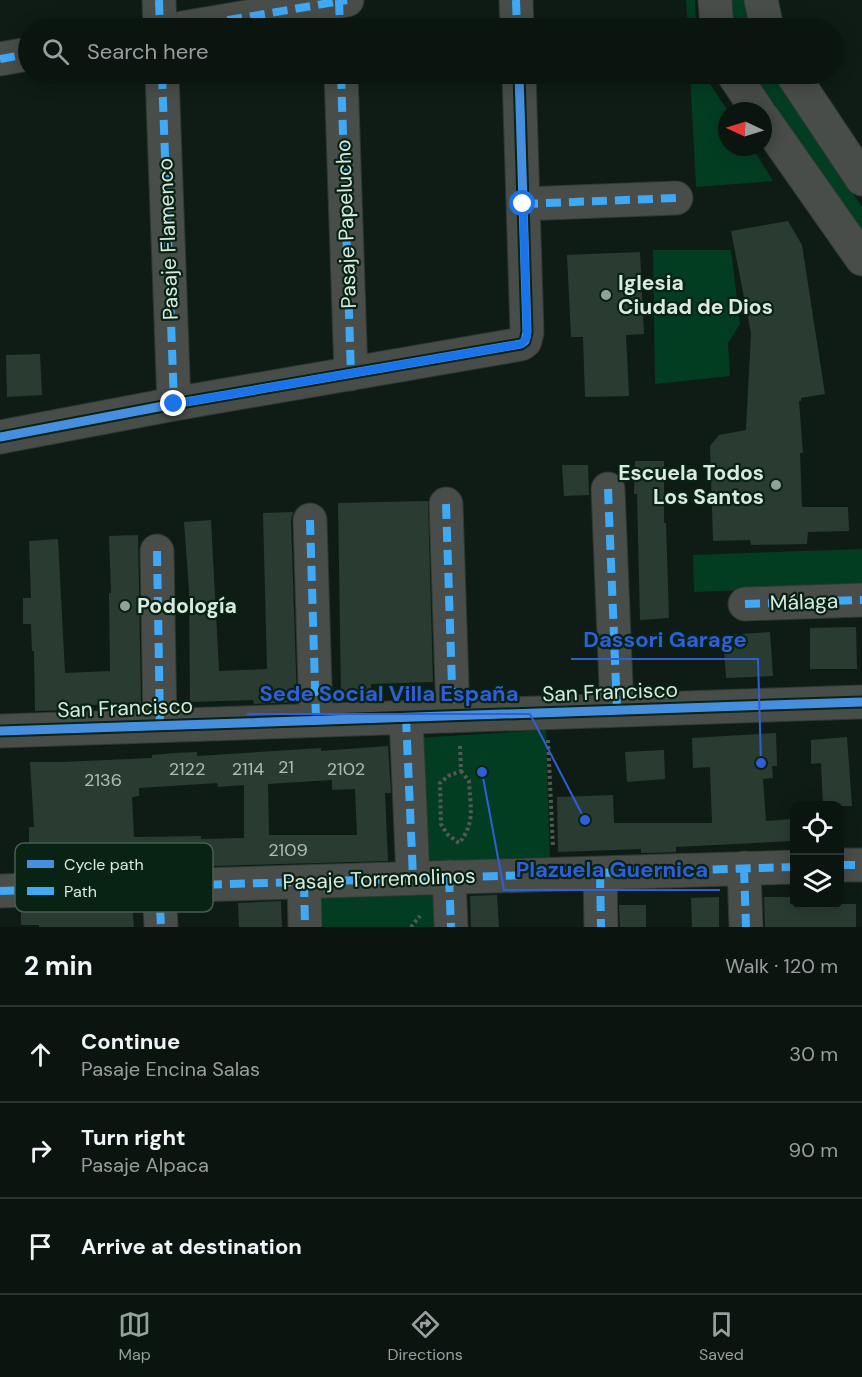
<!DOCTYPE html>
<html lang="en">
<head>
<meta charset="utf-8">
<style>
	:root { --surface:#0a1510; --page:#18221e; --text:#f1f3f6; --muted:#999f9f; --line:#2a3430; --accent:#93a299 }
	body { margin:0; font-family:"DM Sans",sans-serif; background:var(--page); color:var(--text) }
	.controls { position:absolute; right:18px; bottom:18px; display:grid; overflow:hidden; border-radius:12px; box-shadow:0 3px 15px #0003 }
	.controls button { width:54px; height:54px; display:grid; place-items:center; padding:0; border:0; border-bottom:2px solid var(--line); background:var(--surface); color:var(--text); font:30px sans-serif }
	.compass { position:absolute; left:718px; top:102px; width:54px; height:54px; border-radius:50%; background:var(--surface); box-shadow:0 3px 15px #0003; rotate:274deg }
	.stop { position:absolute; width:18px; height:18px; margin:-14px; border:4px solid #1a73e8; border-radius:50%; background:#fff }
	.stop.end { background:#1a73e8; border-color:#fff; box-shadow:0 2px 6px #0008 }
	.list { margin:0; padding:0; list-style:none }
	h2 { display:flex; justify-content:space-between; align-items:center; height:78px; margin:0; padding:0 24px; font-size:26px }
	h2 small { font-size:20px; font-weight:400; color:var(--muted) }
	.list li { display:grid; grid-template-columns:39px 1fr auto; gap:18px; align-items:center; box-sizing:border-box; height:96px; padding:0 24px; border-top:2px solid var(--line) }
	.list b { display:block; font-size:22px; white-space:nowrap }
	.list p { margin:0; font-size:20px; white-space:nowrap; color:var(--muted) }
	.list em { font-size:20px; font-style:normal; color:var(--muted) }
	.icon { flex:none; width:33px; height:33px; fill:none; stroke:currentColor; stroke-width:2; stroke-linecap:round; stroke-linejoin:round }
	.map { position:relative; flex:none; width:862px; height:927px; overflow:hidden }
	.search { position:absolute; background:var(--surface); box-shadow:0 3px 15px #0003; left:18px; right:18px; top:18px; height:66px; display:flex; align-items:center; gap:15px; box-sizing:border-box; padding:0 21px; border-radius:33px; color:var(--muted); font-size:22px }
	.sheet { height:366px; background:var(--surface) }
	nav { display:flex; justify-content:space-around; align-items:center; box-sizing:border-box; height:84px; border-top:2px solid var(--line); background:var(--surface); font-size:16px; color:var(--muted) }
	nav a { display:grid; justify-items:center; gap:3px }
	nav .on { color:var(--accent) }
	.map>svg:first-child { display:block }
	.green { fill:#023d22 }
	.building { fill:#2a3c32; fill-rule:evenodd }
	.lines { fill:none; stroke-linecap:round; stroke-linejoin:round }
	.minor-casing { stroke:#2c3831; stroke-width:35 }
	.path { stroke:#535a56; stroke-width:4; stroke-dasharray:3 3; stroke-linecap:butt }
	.minor { stroke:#484d4a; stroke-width:33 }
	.quiet { stroke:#3fa9f5; stroke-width:8; stroke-dasharray:15 8; stroke-linecap:butt }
	.cycleway-casing { stroke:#082214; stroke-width:13 }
	.cycleway { stroke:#468fdf; stroke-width:9 }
	.route { stroke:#1a73e8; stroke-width:8 }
	.poi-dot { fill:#93a299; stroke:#082214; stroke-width:2 }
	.labels { text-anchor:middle; stroke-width:4.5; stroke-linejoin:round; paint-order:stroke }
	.number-label { font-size:18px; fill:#afbeb4 }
	.street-label { font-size:21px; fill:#dbeae0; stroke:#082214 }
	.poi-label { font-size:21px; font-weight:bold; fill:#dbeae0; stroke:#082214; text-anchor:start }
	.key { fill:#082214; stroke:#475e51; stroke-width:1.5 }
	.key-label { font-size:16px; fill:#dbeae0 }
	.leader { fill:none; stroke:#305ed9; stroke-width:2 }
	.callout-dot { fill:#305ed9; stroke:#082214; stroke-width:2 }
	.callout-label { font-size:22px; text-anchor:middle; font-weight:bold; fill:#305ed9; stroke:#082214; stroke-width:4.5; stroke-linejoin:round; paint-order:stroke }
</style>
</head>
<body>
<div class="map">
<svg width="862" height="927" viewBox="0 0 862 927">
	<rect width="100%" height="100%" fill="#0e1c15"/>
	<!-- green -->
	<path class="green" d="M686,0H695L696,28H688Z
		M728,0H746L747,15L750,28H730Z
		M690,74H706L710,84L728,111L727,147H752L773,181L696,187Z
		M753,74H774L862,207V240Z
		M653,250H731L740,324L728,343L730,376L655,384Z
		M862,549V596L770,589L694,592L693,555Z
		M546,730L550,862L433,867L422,861L416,738Z
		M440,891L441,927H319L318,897Z"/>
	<!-- building -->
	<path class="building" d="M788,221L802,245L825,394L801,398V401H799L803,453H800L802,507H848L849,531L808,532L807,544L751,545L750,540L713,541L710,446L719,435L746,430L751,333L731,231Z
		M640,252L644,334L626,335L629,396L585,397L583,337H571L567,255Z
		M40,354L42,395L7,397L6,355Z
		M635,461H664V523H666L669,618L640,620L637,494H634Z
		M562,465H588L589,495L564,496Z
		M428,501L433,682L371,684V693L341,694L338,503Z
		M293,512L291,521L297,702L254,704L253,700L190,702L189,590L184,522L211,520L219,671L267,669L263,513Z
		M138,535L141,704L87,705V707H67V710L35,711L34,651H32L31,624H23V598H31L29,541L58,539L65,673L110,671L109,593H111L109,536Z
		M856,627L857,669H810V628Z
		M770,632L773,676L726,678L723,635Z
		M776,733L777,766H772L773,778L763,779L766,821L791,819L793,841L676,847V852L641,853V849L558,852L557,797L613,795L614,823H712L710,767L693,768L692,738Z
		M847,737L852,806H823L821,763L811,764V740Z
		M388,746L391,793H385L388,861L34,871V850H29V827H34L30,762H62L152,758V755L175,753L197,752V756L321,748V751ZM332,780V790L355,789L357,835H269L268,784ZM217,783L218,787L244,785V838L201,839V836L134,837L132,797L139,796V788Z
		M664,750L665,779L627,782L625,752Z
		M497,895L499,927H471L470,896Z
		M719,897V927H692L691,898Z
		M764,897H790V904H856V927H765Z
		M281,901L282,927H239L238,903Z
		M619,905H646V927H620Z
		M132,906L134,927H39V925H21V909Z"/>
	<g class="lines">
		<!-- minor casing -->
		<g class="minor-casing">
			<path id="minor" d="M159,0L160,28
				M516,0L517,28
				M715,0L717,28
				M761,0L767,28
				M182,28L347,0
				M0,59L28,54
				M162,74L174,404
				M341,74L351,374
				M733,74L758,111
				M792,74L862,179
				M763,118L862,259
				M523,204L676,198
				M0,437L174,404L521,344L525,341L527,332L519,74
				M608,489L617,710
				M446,504L453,716
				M310,520L316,720
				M157,551L160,725
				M745,604L862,600
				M406,717L413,878
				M0,731L862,702
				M840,865H862
				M744,868L746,927
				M600,873L601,927
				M449,877L451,927
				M304,882L305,927
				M159,886L161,927
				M0,891L794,867"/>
		</g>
		<!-- path -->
		<path class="path" d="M548,740L553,847
			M460,746L461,771
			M461,771L469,781C470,805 476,823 459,843L447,834L441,824L440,783L448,776Z
			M411,927L420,916"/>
		<!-- minor -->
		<use href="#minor" class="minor"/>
		<!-- quiet -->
		<path class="quiet" d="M159,0L160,28
			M339,0L340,28
			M516,0L517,28
			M182,28L347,0
			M0,59L28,54
			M162,74L174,404
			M341,74L351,374
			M523,204L676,198
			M608,489L617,710
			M446,504L453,716
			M310,520L316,720
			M157,551L160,725
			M745,604L862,600
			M406,717L413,878
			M840,865H862
			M744,868L746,927
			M600,873L601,927
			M449,877L451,927
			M304,882L305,927
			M159,886L161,927
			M0,891L794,867"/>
		<!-- cycleway casing -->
		<g class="cycleway-casing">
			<path id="cycleway" d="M0,437L174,404L521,344L525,341L527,332L519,74
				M0,731L862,702"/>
		</g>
		<!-- cycleway -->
		<use href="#cycleway" class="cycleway"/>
	</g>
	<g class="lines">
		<!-- route -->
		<path class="route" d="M174,404L521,344L527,337V332L523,204"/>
	</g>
	<!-- markers -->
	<g class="poi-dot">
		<circle cx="606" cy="295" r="6"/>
		<circle cx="776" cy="485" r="6"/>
		<circle cx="125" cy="606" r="6"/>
	</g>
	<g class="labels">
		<!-- number labels -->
		<g class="number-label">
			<text x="286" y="773">21</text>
			<text x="187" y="775">2122</text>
			<text x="248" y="775">2114</text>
			<text x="346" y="775">2102</text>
			<text x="103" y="786">2136</text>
			<text x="288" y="856">2109</text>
		</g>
		<!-- street labels -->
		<g class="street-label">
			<text transform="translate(346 224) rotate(-92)" y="7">Pasaje Papelucho</text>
			<text transform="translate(168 239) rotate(-92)" y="7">Pasaje Flamenco</text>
			<text transform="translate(804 602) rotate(-2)" y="7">Málaga</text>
			<text transform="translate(610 692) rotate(-2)" y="7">San Francisco</text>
			<text transform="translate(125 708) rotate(-2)" y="7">San Francisco</text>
			<text transform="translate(379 879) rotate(-2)" y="7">Pasaje Torremolinos</text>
		</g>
		<!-- poi labels -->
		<g class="poi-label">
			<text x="618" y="290">Iglesia<tspan x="618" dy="24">Ciudad de Dios</tspan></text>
			<text x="764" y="480" text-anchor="end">Escuela Todos<tspan x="764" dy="24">Los Santos</tspan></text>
			<text x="137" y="613">Podología</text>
		</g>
	</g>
	<!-- legend -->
	<rect x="15" y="843" width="198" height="69" rx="9" class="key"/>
	<rect x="27" y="860" width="27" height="8" fill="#468fdf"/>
	<rect x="27" y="887" width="27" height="8" fill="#3fa9f5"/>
	<g class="key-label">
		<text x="64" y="870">Cycle path</text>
		<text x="64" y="897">Path</text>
	</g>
	<!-- callouts -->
	<path class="leader" d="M761 763L758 659H571M585 820L530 714H247M482 772L504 890H720"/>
	<g class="callout-dot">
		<circle cx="761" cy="763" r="6"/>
		<circle cx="585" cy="820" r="6"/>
		<circle cx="482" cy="772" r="6"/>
	</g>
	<g class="callout-label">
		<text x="665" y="647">Dassori Garage</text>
		<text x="389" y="701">Sede Social Villa España</text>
		<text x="612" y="877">Plazuela Guernica</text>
	</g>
</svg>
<div class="controls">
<button><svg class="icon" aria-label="locate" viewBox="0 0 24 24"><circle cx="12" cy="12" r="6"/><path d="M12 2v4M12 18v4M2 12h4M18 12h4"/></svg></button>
<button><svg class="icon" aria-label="layers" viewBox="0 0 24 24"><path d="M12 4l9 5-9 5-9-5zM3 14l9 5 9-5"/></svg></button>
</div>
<svg class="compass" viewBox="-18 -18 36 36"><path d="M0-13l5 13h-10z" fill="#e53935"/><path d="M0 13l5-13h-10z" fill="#999f9f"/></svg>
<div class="stop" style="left:523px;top:204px"></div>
<div class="stop end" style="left:174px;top:404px"></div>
<div class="search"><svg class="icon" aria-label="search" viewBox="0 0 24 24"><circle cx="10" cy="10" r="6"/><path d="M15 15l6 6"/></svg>Search here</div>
</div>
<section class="sheet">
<h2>2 min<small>Walk · 120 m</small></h2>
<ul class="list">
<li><svg class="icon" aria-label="ahead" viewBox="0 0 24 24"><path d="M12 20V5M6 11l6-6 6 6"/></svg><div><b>Continue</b><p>Pasaje Encina Salas</p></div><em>30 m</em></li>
<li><svg class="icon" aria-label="right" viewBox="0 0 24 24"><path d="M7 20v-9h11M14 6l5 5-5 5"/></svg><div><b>Turn right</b><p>Pasaje Alpaca</p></div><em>90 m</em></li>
<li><svg class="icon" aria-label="arrive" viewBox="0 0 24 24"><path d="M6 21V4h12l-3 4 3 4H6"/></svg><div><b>Arrive at destination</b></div></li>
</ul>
</section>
<nav>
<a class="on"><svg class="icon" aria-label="map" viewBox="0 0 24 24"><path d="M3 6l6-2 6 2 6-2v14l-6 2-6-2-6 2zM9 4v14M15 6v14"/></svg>Map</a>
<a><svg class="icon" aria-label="directions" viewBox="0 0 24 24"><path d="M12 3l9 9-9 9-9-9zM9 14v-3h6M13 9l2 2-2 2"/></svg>Directions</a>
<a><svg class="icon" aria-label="saved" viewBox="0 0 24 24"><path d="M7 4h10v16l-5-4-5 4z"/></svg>Saved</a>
</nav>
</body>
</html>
